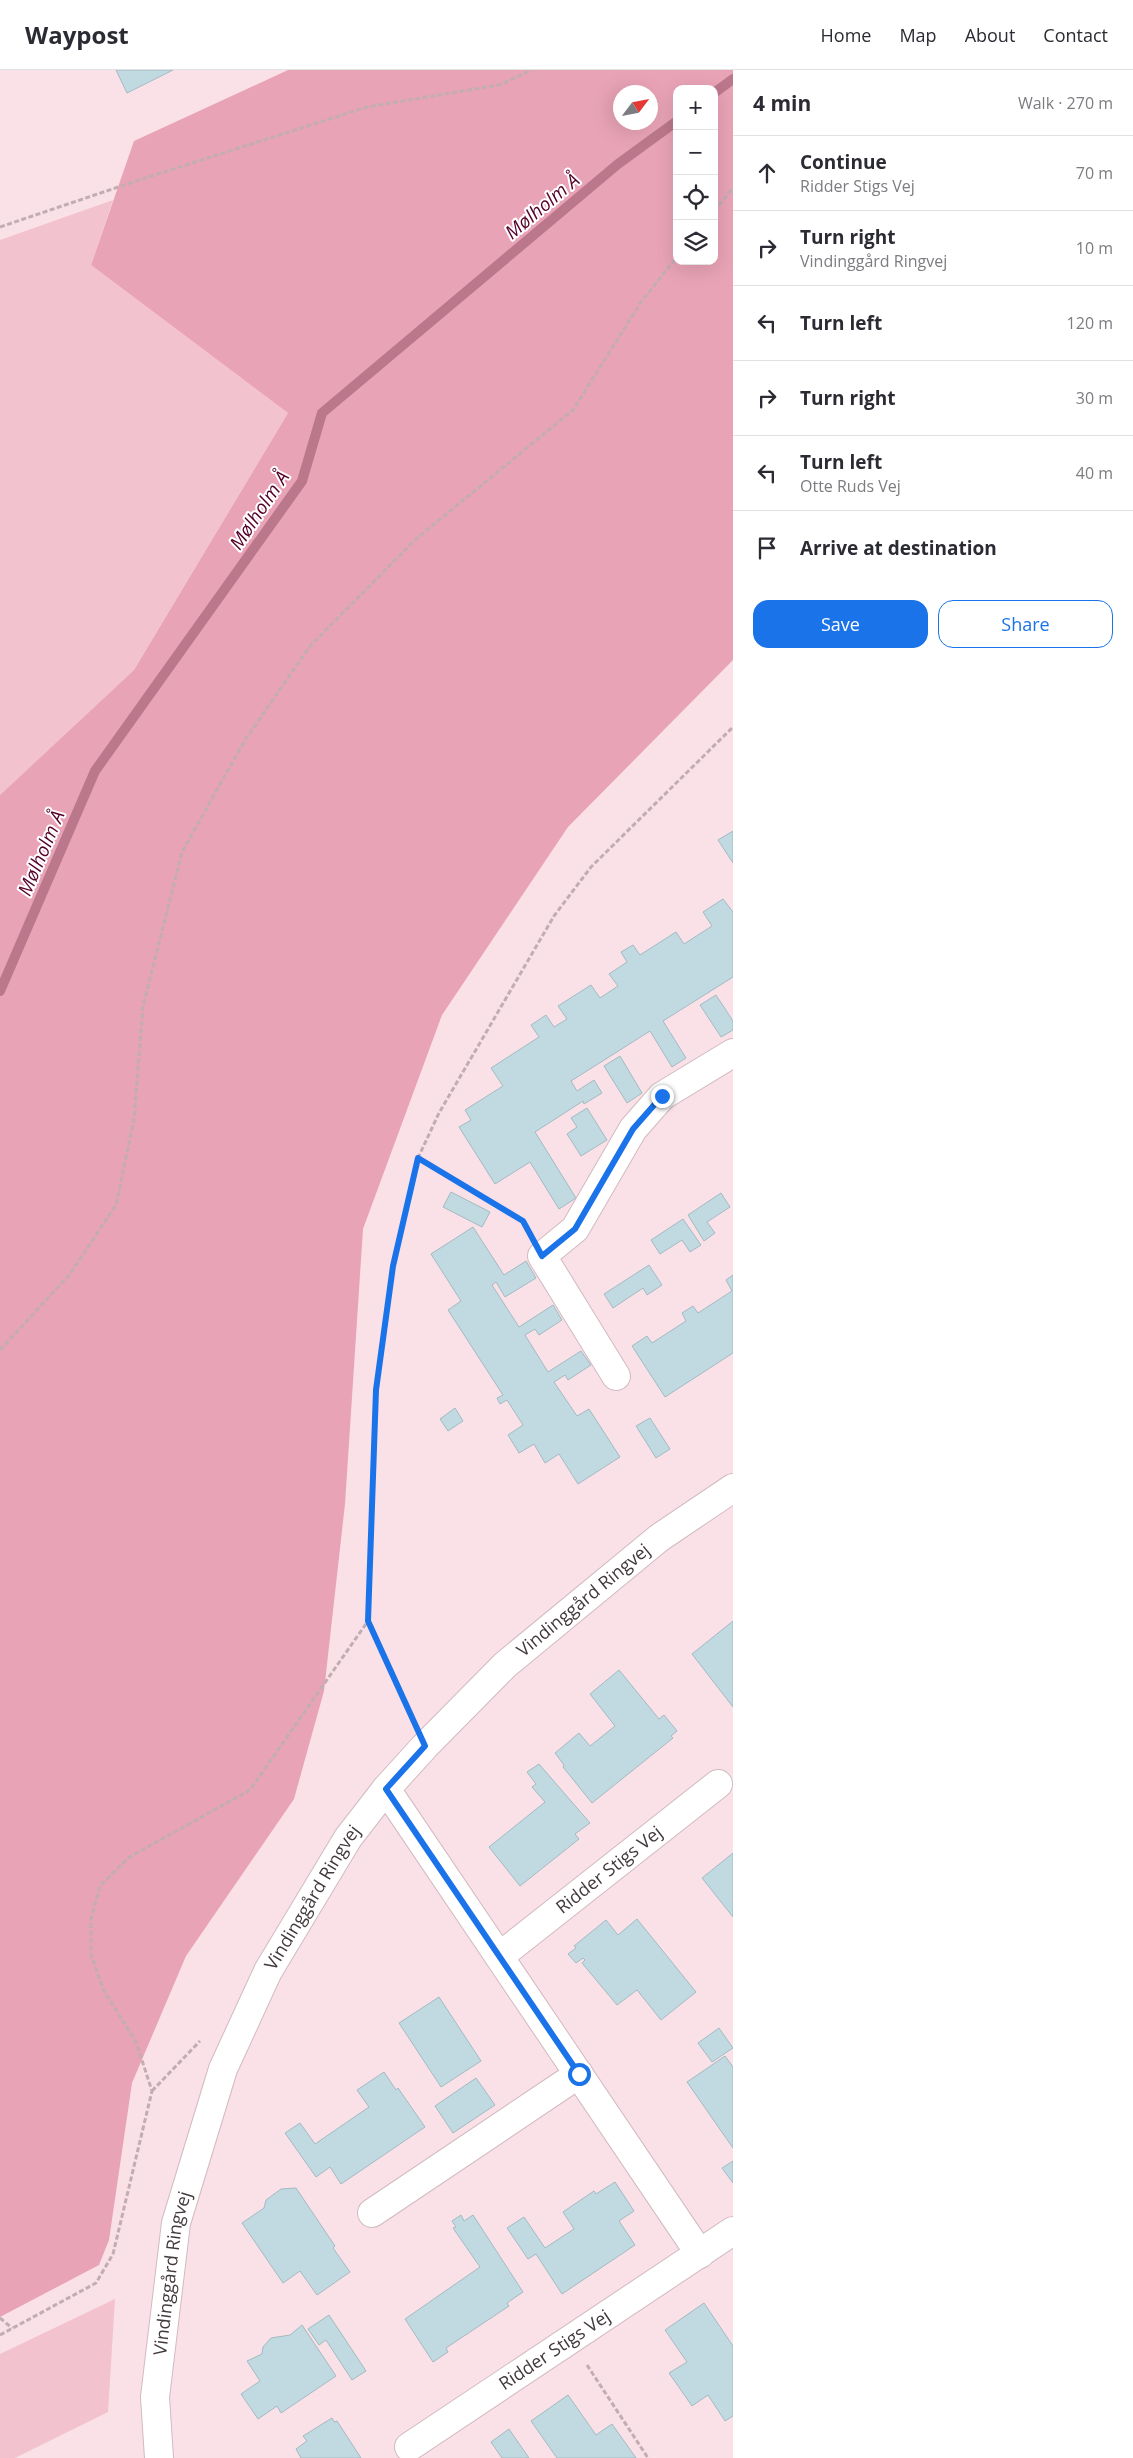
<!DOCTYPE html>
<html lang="en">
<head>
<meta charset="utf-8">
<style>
	:root { --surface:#fff; --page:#f7f7f7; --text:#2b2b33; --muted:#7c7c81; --line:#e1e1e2; --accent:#1a73e8 }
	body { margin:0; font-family:"Open Sans",sans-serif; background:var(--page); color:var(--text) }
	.controls { position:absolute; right:15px; top:15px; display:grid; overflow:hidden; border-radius:10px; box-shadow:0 5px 20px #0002 }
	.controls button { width:45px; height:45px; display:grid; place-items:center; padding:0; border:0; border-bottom:1px solid var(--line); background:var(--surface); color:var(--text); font:25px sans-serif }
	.compass { position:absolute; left:613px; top:15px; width:45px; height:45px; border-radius:50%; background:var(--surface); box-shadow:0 5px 20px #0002; rotate:58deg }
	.stop { position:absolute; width:15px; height:15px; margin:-11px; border:4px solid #1a73e8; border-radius:50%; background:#fff }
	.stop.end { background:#1a73e8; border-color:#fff; box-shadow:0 1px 5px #0008 }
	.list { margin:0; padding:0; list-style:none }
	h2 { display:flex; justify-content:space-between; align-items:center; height:65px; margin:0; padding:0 20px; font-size:21px }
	h2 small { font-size:16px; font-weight:400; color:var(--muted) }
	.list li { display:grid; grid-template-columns:32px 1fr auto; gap:15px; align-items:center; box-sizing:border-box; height:75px; padding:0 20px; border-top:1px solid var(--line) }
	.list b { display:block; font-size:19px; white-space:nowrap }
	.list p { margin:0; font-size:16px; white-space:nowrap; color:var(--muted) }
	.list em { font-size:16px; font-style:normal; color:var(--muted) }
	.actions { display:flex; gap:10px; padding:15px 20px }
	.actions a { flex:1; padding:11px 0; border:1px solid var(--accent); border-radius:15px; text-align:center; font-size:18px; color:var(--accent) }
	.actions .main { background:var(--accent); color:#fff }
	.icon { flex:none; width:28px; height:28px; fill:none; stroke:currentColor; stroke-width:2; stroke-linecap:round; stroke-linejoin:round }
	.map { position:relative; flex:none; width:733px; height:2388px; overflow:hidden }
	header { display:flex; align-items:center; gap:30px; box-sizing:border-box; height:70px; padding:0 25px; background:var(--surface); border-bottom:1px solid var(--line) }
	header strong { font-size:24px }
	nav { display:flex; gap:28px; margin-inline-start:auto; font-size:18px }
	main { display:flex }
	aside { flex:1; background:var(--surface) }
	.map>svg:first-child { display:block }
	.green { fill:#f3c2cf }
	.forest { fill:#e9a3b7; fill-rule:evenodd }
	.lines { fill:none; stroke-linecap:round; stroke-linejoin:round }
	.stream { stroke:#bb788c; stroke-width:10 }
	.building { fill:#c1dae1; stroke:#a2bac1 }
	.minor-casing { stroke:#d1bac0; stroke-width:30 }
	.tertiary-casing { stroke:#d1bac0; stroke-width:30 }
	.path { stroke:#c1adb2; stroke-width:3; stroke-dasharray:5 2.5; stroke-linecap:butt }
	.minor { stroke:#fff; stroke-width:28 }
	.tertiary { stroke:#fff; stroke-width:28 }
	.route { stroke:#1a73e8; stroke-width:6 }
	.labels { text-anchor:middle; stroke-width:4; stroke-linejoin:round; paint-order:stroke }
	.street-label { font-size:18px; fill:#433a3c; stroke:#fff }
	.water-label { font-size:19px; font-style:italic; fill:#560129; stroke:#fff }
</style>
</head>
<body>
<header>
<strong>Waypost</strong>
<nav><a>Home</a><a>Map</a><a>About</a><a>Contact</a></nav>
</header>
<main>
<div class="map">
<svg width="733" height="2388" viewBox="0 0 733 2388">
	<rect width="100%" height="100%" fill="#fae1e7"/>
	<!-- green -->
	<path class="green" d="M113,130L91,195L288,343L134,600L0,725V170Z
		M115,2229L108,2342L15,2388H0V2284Z"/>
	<!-- forest -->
	<path class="forest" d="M288,0H733V590L568,757L442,945L363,1159L345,1434L324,1621L294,1729L186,1886L132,2013L109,2170L99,2195L0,2247V725L134,600L288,343L91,195L134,71ZM677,19H714V191H677ZM620,22H650V52H620Z"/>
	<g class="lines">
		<!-- stream -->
		<path class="stream" d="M714,23L733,9
			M0,921L95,701L302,411L322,343L618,94L677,51"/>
	</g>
	<!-- building -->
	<path class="building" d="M116,0H173L127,23Z
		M733,761V793L718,770Z
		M723,829L733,842V907L663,951L686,988L672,997L650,961L571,1011L577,1021L594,1010L602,1023L584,1034L583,1031L535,1062L576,1128L559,1139L530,1092L495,1114L459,1057L471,1050L465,1040L503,1016L491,998L539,967L531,955L546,945L554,957L567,949L558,936L591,915L600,928L618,916L609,904L627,892L621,882L633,875L640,885L676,862L684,874L712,856L703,842Z
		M716,925L733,951V960L721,967L700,935Z
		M620,986L642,1023L627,1033L604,996Z
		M587,1038L607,1070L581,1086L567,1064L577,1057L571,1048Z
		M451,1122L490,1142L482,1157L443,1137Z
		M721,1123L730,1137L707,1152L715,1163L704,1171L688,1145Z
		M683,1149L701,1175L690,1182L682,1170L660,1184L651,1170Z
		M473,1157L504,1205L526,1191L536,1208L505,1227L496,1212L492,1215L519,1257L553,1235L562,1250L539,1265L535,1259L525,1265L548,1302L581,1281L591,1295L568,1310L565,1305L554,1312L577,1346L589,1339L620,1387L578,1414L559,1384L545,1393L534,1374L519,1383L508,1365L523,1355L507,1330L500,1334L497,1328L503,1325L448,1240L461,1231L431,1184Z
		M649,1195L662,1215L647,1225L643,1218L613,1238L604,1224Z
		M733,1205V1283L665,1327L632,1276L647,1266L652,1273L686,1251L682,1243L693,1236L698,1243L732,1221L726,1210Z
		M455,1338L463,1351L448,1361L440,1349Z
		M650,1348L670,1379L656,1388L636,1356Z
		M733,1551V1637L692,1584Z
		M619,1600L659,1649L664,1645L677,1661L671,1666L673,1668L592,1733L563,1697L564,1695L555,1683L579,1663L590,1676L615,1656L590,1624Z
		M539,1694L590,1753L575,1764L579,1769L520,1816L489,1777L545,1732L532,1717L536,1714L527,1702Z
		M733,1783V1847L702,1808Z
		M637,1849L696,1922L661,1950L637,1920L617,1935L582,1893L585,1890L583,1888L576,1893L568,1884L576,1878L574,1876L606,1850L618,1865Z
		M439,1927L481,1991L441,2017L399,1953Z
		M719,1958L733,1978L712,1992L698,1973Z
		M725,1986L733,1997V2078L687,2012Z
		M384,2002L396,2020L398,2018L425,2057L341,2114L330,2097L316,2107L285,2063L300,2053L315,2074L369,2037L357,2020Z
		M476,2008L495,2035L453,2063L435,2036Z
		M733,2091V2113L722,2098Z
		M615,2112L634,2141L619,2151L635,2175L562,2224L536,2184L528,2189L507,2158L524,2147L545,2178L574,2159L563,2142L594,2121L596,2124Z
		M296,2118L335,2176L333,2178L350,2202L317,2225L300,2201L283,2213L242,2153L264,2138L266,2130L281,2119Z
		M461,2145L464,2151L473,2145L523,2222L507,2233L509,2236L446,2278L448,2282L433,2292L405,2249L480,2197L453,2158L456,2157L452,2151Z
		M704,2233L733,2276V2346L725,2351L708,2325L692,2336L669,2303L687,2292L665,2260Z
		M329,2245L366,2301L352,2310L326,2270L319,2275L308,2259Z
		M302,2255L336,2306L281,2343L277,2336L258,2349L241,2324L260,2311L247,2291L262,2284L263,2277L271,2268L290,2265Z
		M568,2325L596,2365L612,2354L636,2388H557L531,2351Z
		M332,2348L334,2352L337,2351L361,2388H301L296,2379L307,2371L303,2366Z
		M509,2359L529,2388H502L491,2372Z"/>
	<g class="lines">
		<!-- minor casing -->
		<g class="minor-casing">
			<g id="minor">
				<path d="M616,1306L542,1186L575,1159L633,1059L662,1026L733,983"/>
				<path d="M386,1719L700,2184"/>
				<path id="s1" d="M500,1886L718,1714"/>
				<path d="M372,2143L579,2004"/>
				<path id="s2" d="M409,2377L733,2161"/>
			</g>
		</g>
		<!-- tertiary casing -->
		<g class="tertiary-casing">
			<g id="tertiary">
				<path id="s3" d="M159,2388L155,2327L176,2153L223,1999L268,1901L348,1768L386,1719L425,1676L505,1595L659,1468L733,1418"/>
			</g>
		</g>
		<!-- path -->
		<path class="path" d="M714,141L733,118
			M0,157L136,111L367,37L499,15L532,0
			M418,1088L523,1151L528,1159
			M0,1280L70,1204L116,1135L134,1049L143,936L182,782L245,670L310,576L416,469L573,340L641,232L677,187
			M411,1645L368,1551L376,1320L393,1196L418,1088L439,1043L554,846L591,797L733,657
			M152,2021L200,1971
			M0,2248L12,2258
			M0,2265L96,2213L113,2184L152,2021L136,1972L103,1919L91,1884V1849L100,1816L128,1788L250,1720L368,1551
			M587,2295L648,2388"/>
		<!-- minor -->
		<use href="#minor" class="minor"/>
		<!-- tertiary -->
		<use href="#tertiary" class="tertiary"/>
	</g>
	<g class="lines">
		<!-- route -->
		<path class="route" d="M579,2004L386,1719L425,1676L368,1551L376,1320L393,1196L418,1088L523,1151L542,1186L575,1159L633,1059L662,1026"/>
	</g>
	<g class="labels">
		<!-- street labels -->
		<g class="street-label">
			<text dy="6" stroke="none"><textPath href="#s3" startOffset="996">Vindinggård Ringvej</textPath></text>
			<text dy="6" stroke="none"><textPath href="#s1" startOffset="139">Ridder Stigs Vej</textPath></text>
			<text dy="6" stroke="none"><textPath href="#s3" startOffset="591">Vindinggård Ringvej</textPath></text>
			<text dy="6" stroke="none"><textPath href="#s3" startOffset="186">Vindinggård Ringvej</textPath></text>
			<text dy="6" stroke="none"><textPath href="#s2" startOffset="175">Ridder Stigs Vej</textPath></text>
		</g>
		<!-- water labels -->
		<g class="water-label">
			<text transform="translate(542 136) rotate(-40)" y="7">Mølholm Å</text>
			<text transform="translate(259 440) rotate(-56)" y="7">Mølholm Å</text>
			<text transform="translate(41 783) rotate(-67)" y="7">Mølholm Å</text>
		</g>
	</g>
</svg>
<div class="controls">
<button>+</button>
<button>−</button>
<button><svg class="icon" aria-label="locate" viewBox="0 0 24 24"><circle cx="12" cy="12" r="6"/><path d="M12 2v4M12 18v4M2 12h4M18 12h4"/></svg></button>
<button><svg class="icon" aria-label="layers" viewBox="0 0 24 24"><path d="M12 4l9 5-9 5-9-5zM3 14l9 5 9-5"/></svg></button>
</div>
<svg class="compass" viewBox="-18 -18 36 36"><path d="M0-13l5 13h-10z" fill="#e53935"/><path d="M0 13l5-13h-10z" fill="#7c7c81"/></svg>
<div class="stop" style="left:579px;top:2004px"></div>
<div class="stop end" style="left:662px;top:1026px"></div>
</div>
<aside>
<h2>4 min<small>Walk · 270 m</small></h2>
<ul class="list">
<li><svg class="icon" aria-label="ahead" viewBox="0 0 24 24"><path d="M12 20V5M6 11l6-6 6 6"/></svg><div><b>Continue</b><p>Ridder Stigs Vej</p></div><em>70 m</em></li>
<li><svg class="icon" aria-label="right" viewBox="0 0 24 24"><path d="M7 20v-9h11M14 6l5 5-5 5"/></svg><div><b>Turn right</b><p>Vindinggård Ringvej</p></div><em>10 m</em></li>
<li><svg class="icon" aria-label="left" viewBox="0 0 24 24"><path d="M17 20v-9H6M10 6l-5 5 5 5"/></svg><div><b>Turn left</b></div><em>120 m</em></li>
<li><svg class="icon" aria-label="right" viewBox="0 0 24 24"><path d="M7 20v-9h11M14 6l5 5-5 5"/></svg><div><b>Turn right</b></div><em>30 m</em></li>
<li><svg class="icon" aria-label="left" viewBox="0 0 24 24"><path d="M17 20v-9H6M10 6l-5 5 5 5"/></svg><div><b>Turn left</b><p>Otte Ruds Vej</p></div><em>40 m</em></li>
<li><svg class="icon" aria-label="arrive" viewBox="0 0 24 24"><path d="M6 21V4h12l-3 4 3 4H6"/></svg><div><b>Arrive at destination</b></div></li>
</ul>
<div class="actions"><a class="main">Save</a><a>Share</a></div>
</aside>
</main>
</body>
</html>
